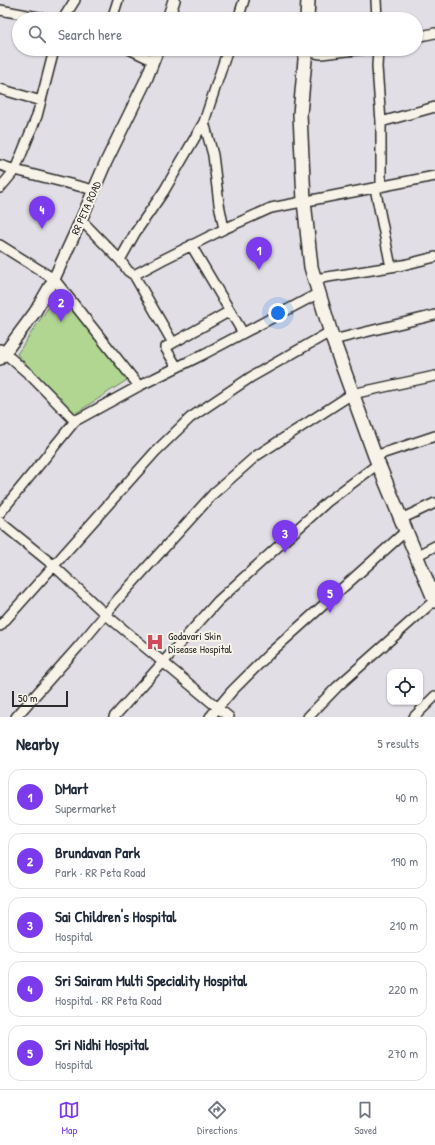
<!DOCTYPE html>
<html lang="en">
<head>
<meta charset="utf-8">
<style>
	:root { --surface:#fff; --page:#f2f2f3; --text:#1f2937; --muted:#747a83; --line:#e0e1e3; --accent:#7c3aed }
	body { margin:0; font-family:"Patrick Hand",sans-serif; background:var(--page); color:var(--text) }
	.controls { position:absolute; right:12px; bottom:12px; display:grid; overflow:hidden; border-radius:8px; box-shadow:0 1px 3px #0004 }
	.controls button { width:36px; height:36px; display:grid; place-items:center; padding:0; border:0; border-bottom:1px solid var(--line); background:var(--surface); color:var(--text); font:20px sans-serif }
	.scale { position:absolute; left:12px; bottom:10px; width:56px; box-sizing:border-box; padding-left:4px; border:2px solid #2b2b2b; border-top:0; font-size:11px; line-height:14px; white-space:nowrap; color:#2b2b2b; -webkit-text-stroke:3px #f7f3e8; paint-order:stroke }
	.you { position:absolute; left:278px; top:313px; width:14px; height:14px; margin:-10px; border:3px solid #fff; border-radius:50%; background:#1a73e8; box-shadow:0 0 0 6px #1a73e833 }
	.badge { display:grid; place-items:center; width:26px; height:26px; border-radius:50%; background:var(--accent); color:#fff; font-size:13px; font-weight:700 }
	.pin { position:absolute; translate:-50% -33px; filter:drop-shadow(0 1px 2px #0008) }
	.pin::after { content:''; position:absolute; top:21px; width:14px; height:12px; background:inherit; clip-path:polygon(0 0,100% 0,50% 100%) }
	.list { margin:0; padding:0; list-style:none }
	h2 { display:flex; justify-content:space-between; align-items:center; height:52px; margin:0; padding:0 16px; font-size:17px }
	h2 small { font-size:13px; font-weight:400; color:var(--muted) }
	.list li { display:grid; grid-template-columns:26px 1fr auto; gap:12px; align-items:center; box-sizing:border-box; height:56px; margin:0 8px 8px; padding:0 8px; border:1px solid var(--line); border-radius:12px }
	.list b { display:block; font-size:15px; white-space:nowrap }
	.list p { margin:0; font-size:13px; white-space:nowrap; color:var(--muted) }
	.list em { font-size:13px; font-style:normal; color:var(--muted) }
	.icon { flex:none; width:22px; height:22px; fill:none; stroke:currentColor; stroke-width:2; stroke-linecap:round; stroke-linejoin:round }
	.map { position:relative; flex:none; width:435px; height:717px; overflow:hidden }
	.search { position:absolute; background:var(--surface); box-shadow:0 1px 3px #0004; left:12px; right:12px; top:12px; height:44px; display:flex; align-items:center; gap:10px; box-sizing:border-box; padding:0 14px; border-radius:22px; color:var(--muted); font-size:15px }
	.sheet { height:372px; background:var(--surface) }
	nav { display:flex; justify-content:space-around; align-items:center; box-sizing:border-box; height:56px; border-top:1px solid var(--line); background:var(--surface); font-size:11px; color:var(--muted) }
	nav a { display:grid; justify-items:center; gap:2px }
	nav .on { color:var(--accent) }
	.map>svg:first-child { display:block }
	.green { fill:#b0d691; stroke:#6e805e }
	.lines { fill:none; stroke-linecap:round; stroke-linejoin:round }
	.minor-casing { stroke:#2b2b2b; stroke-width:12 }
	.tertiary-casing { stroke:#2b2b2b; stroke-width:14 }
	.secondary-casing { stroke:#2b2b2b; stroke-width:16 }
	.minor { stroke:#f7f3e8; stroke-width:9 }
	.tertiary { stroke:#f7f3e8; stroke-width:11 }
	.secondary { stroke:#f7f3e8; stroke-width:13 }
	.labels { text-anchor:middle; stroke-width:4; stroke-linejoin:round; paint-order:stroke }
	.street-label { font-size:11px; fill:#2b2b2b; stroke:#f7f3e8 }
	.poi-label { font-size:11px; fill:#2b2b2b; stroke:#f7f3e8; text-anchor:start }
</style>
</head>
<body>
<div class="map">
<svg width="435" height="717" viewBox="0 0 435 717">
	<rect width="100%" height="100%" fill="#e1dee5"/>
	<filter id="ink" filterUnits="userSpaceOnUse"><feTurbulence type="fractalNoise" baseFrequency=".025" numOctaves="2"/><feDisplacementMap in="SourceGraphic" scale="8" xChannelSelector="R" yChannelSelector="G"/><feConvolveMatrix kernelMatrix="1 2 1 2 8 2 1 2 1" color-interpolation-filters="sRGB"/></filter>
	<g filter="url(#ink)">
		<!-- green -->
		<path class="green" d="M60,290L127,380L73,415L17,354Z"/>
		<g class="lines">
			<!-- minor casing -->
			<g class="minor-casing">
				<path id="minor" d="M376,0L377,19
					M0,10L49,19
					M63,19L75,0
					M112,19L118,0
					M238,19L244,0
					M416,37L435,33
					M129,49L154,61
					M295,49L321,54L365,49
					M378,49L377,67L381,122
					M0,89L41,101
					M204,122L213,155L219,204L224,229
					M0,165L15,170L94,190
					M381,187V122L435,107
					M0,188L15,170L37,116L53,54L56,49
					M375,188L391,267
					M81,220L120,260L128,271L134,275L162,260L224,229L271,208L435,176
					M0,245L54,279L139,386
					M191,245L243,333
					M120,260L135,233L164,191L204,122L228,49
					M134,275L173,343L166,347V349L177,367
					M315,279L403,265L435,257
					M333,340L435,315
					M173,343L230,311
					M0,349L31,376L75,421
					M375,456L435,436
					M0,513L75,421L139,386L202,355L319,293
					M401,519L435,503
					M0,522L53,565L105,614L229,717
					M416,556L435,546
					M0,626L155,452L190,418L251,377L330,332
					M16,717L78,647L119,598L214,493L256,456L352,394L435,376
					M114,717L218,601L327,502L378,464
					M210,717L232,691L270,653L406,531
					M308,717L337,687L435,600
					M414,717L435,696"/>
			</g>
			<!-- tertiary casing -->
			<g class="tertiary-casing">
				<path id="tertiary" d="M168,19L174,0
					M0,359L35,312L54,279L81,220L105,164L146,80L158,49"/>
			</g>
			<!-- secondary casing -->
			<g class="secondary-casing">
				<path id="secondary" d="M307,19L308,0
					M306,49L300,114L304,201L311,267L333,340L375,456L435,601"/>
			</g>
			<!-- minor -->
			<use href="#minor" class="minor"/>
			<!-- tertiary -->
			<use href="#tertiary" class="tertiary"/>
			<!-- secondary -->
			<use href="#secondary" class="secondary"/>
		</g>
	</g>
	<!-- icons -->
	<defs>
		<g id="hospital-bare" transform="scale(1.38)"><path d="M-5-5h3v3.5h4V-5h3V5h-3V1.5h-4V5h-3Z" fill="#d1495b" stroke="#f7f3e8" stroke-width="2.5" paint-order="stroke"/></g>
	</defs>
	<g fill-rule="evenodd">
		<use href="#hospital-bare" x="155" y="642"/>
	</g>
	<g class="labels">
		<!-- street labels -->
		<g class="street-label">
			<text transform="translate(86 208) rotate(-66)" y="4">RR PETA ROAD</text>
		</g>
		<!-- poi labels -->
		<g class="poi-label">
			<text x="168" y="640">Godavari Skin<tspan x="168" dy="13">Disease Hospital</tspan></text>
		</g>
	</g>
</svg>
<div class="controls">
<button><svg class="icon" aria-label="locate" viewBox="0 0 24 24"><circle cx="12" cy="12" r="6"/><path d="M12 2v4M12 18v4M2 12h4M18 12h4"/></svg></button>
</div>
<div class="scale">50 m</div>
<div class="you"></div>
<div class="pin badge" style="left:259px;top:270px">1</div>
<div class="pin badge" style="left:61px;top:322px">2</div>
<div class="pin badge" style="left:285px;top:553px">3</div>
<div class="pin badge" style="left:42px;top:229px">4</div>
<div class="pin badge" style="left:330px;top:613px">5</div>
<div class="search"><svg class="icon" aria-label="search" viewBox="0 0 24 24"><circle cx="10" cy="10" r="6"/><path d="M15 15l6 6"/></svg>Search here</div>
</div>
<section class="sheet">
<h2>Nearby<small>5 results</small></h2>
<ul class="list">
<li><span class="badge">1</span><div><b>DMart</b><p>Supermarket</p></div><em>40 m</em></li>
<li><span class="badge">2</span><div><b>Brundavan Park</b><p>Park · RR Peta Road</p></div><em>190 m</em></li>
<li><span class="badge">3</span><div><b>Sai Children's Hospital</b><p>Hospital</p></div><em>210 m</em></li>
<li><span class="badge">4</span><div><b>Sri Sairam Multi Speciality Hospital</b><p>Hospital · RR Peta Road</p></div><em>220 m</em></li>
<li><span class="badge">5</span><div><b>Sri Nidhi Hospital</b><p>Hospital</p></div><em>270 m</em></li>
</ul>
</section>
<nav>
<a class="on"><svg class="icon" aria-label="map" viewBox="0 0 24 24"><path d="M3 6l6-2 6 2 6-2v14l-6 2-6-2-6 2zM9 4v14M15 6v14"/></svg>Map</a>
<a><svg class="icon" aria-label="directions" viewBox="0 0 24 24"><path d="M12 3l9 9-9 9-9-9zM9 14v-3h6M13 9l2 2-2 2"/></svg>Directions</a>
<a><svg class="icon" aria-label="saved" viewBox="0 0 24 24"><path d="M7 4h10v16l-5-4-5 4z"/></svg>Saved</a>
</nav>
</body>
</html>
